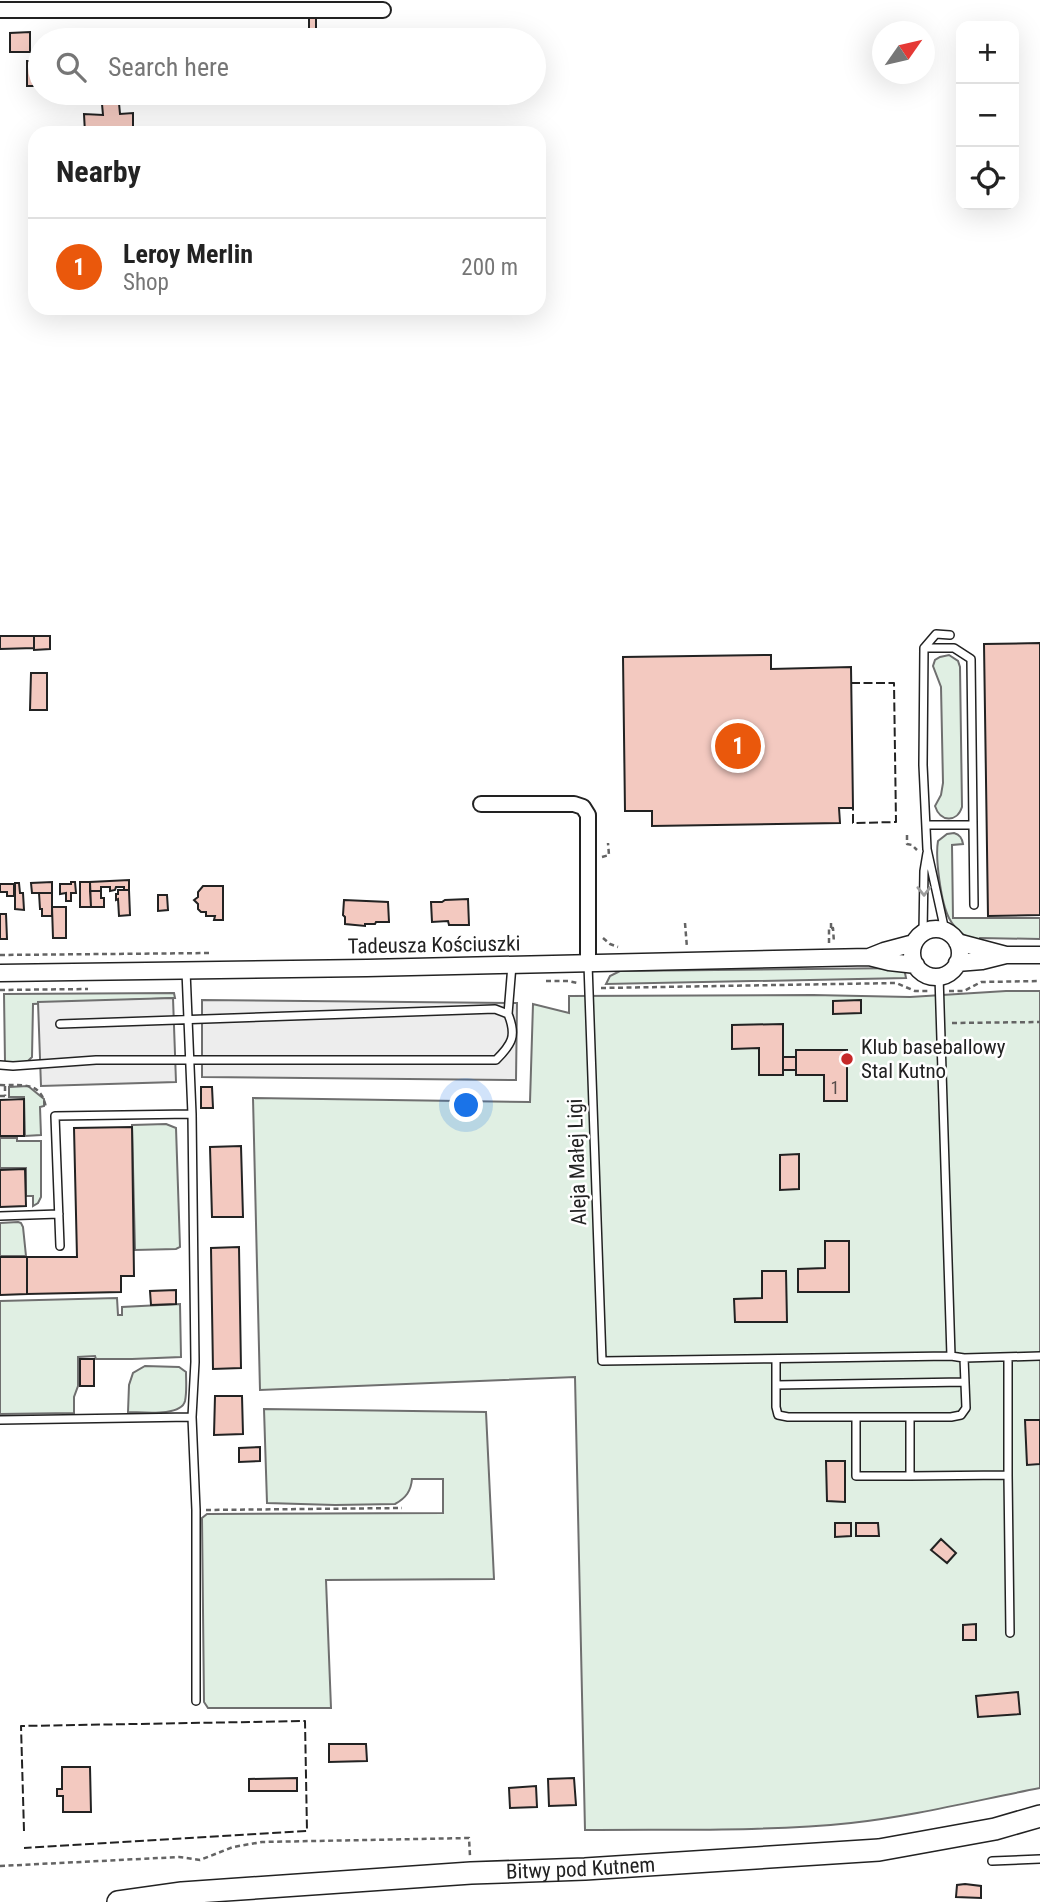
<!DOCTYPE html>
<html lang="en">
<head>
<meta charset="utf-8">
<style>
	:root { --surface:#fff; --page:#f6f6f6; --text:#222; --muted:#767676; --line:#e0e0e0; --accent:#ea580c }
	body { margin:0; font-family:"Roboto Condensed",sans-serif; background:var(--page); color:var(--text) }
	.controls { position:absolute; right:21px; top:21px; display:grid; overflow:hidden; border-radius:14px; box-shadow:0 7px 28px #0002 }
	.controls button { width:63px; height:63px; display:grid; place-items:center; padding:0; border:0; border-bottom:2px solid var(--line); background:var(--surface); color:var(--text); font:35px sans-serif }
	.compass { position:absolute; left:872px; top:21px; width:63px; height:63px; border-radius:50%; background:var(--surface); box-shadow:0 7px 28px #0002; rotate:56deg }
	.you { position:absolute; left:467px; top:1106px; width:24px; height:24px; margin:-18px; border:5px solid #fff; border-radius:50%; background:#1a73e8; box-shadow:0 0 0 10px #1a73e833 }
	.badge { display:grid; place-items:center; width:46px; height:46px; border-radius:50%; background:var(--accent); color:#fff; font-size:23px; font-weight:700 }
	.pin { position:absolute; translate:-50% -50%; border:4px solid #fff; box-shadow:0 2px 7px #0006 }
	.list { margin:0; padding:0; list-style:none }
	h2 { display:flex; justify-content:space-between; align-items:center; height:91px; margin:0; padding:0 28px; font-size:30px }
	h2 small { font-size:23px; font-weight:400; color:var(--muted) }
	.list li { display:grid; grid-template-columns:46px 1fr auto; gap:21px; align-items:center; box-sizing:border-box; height:98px; padding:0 28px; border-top:2px solid var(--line) }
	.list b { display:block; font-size:26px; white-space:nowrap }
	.list p { margin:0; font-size:23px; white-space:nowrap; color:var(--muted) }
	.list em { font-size:23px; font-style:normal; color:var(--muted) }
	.icon { flex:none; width:38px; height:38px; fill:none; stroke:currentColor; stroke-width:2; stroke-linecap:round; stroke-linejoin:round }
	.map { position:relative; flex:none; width:1040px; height:1902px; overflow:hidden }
	.search { position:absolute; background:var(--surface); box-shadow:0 7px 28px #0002; left:28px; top:28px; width:518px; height:77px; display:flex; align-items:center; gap:18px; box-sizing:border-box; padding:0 24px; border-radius:38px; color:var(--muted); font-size:26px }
	.panel { position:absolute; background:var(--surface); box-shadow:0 7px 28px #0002; left:28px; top:126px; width:518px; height:189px; border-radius:21px }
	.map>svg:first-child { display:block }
	.green { fill:#e0efe3; stroke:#6f6f6f; stroke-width:2 }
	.parking { fill:#ededed; stroke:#6f6f6f; stroke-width:2 }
	.building { fill:#f3c9c0; stroke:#222; stroke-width:2 }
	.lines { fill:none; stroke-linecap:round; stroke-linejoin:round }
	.service-casing { stroke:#222; stroke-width:10 }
	.minor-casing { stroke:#222; stroke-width:18 }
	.tertiary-casing { stroke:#222; stroke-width:19 }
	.primary-casing { stroke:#222; stroke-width:24 }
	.path { stroke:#646464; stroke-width:2.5; stroke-dasharray:5 3.5; stroke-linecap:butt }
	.service { stroke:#fff; stroke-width:7 }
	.minor { stroke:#fff; stroke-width:14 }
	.tertiary { stroke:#fff; stroke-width:16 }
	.primary { stroke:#fff; stroke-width:21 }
	.fence { stroke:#222; stroke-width:2; stroke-dasharray:9 3.5; stroke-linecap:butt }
	.oneway { stroke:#9c9c9c }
	.poi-dot { fill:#c62828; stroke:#fff; stroke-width:2.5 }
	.labels { text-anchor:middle; stroke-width:5; stroke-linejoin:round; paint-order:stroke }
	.number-label { font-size:18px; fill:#564c4a }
	.street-label { font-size:21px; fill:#222; stroke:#fff }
	.poi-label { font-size:21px; fill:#222; stroke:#fff; text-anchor:start }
</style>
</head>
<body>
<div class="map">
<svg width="1040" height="1902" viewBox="0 0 1040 1902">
	<rect width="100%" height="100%" fill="#fff"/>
	<!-- green -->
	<path class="green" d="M949,655L958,661L960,667L962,807C957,823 940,822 935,806L941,795L943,783L941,687L933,666L935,660L940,657Z
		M954,833C960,835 962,838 963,844L952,845L953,918H1040V939L980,938L979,942C967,939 955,930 949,918C941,903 935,858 938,841L947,834Z
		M904,968L906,978L606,984L610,976L620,971Z
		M1006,991H1040V1788C978,1800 914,1816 851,1823C763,1832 674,1829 585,1830L575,1377L260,1390L253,1098L530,1102L533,1004L569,1013V996L813,995L910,997Z
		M174,993L175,998L33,1004L32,1057L27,1062H5L4,994Z
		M28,1086L44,1099V1106L40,1107L41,1135L25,1136L24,1097H9V1087Z
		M166,1124L176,1128L180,1247L176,1249L135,1250L132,1125Z
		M0,1138H17V1141H41V1197L38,1203L33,1206V1196H26V1168H0Z
		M18,1222L21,1223L23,1227L26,1256H0V1223Z
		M117,1298L118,1315H122V1307L180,1304L181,1357L132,1359H96L95,1356L78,1357V1386L74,1397V1413L0,1414V1301Z
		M145,1366L179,1367L186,1372C186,1381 187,1392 185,1401C181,1417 142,1412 128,1412L129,1385L133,1373Z
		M264,1409L486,1412L494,1579L326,1580L331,1708H208L204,1702L202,1518L207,1514L443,1513V1479H412C411,1491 406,1498 395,1504L335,1505L267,1503Z"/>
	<!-- parking -->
	<path class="parking" d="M173,998L176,1082L41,1086L38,1002Z
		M202,1000L517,1003L516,1080L202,1077Z"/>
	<!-- building -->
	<path class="building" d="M309,17H316V34L332,33V40H309Z
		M119,29H129V32H140V40H114V32H119Z
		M245,29H259L261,32V40H165V36H243Z
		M30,32V52H10V33Z
		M74,32H96V40H74Z
		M27,61H39V86H27Z
		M119,103L120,114L133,113V133H85L84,114L103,115L102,104Z
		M0,636H34V648L0,649Z
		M34,636H50V649L34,650Z
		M1040,643V915L988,916L984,644Z
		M771,655V669L851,667L853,808H839L840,823L652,826V811H625L623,657Z
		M31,673H47V710H30Z
		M129,880V890H124V887H116L115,890L110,891V887H101V891H90V882Z
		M52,882V893H32L31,883Z
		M71,882H75L76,893H71V901H66V893L60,894V884H71Z
		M80,882H90L91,907H80Z
		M15,883H19L20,893H23L24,910L15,909Z
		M0,884H14V896H7V892H0Z
		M203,886H223V920H214L215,916H206V912H201L198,909V904L194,900L198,897V892Z
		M118,890H129L130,915L119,916L118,899L116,900V894H118Z
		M90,891H101V898H104V907H91Z
		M39,893H52V916H42V909H40Z
		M158,895H167L168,910L158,911Z
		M468,899L469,925H449L448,921L432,922L431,902H442L445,900Z
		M344,900L388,902L389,922H376L375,924H365V926L345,924V917L343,915Z
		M52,907H66V938H53Z
		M0,914H6L7,939H0Z
		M861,1000V1013L833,1014V1001Z
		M783,1024V1075H759V1048L732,1049V1025Z
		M796,1050H847V1101H824V1075H796Z
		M783,1057H796V1070H783Z
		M201,1087H212L213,1108H201Z
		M24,1099V1136H0V1100Z
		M132,1127L134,1276H121V1292L27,1294V1257H77L74,1128Z
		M241,1146L243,1217H212L210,1147Z
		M799,1154V1189L780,1190V1155Z
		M25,1169L26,1206L0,1207V1170Z
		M825,1241H849V1292H798V1269L825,1268Z
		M239,1247L241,1368L213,1369L211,1248Z
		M0,1257H27V1294L0,1295Z
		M762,1271H786L787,1322H735L734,1299L762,1298Z
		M176,1290V1304L151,1305L150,1291Z
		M80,1359H94V1386H80Z
		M215,1396H242L243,1434L214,1435Z
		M1025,1420H1040V1464L1027,1465Z
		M260,1447V1461L239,1462V1448Z
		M826,1461H845V1502L827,1501Z
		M835,1523H851V1536L835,1537Z
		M856,1523H878L879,1536H856Z
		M941,1539L956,1553L947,1563L931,1550Z
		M976,1624V1640H963V1625Z
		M1018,1692L1020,1714L978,1717L976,1696Z
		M329,1744H366L367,1761L329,1762Z
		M62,1767H90L91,1812H63V1796H57V1789H62Z
		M297,1778V1791H249V1779Z
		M574,1778L576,1805L549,1806L548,1779Z
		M536,1786L537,1807L510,1808L509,1788Z
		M965,1884L981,1886V1898L956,1897L957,1885Z"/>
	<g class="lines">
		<!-- service casing -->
		<g class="service-casing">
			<path id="service" d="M924,648H954L971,659L974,905
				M926,825H973
				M945,931L927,849L923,765L924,648L936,634L950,635
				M923,933L924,871L927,853
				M588,964L602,1361L951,1356L939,976
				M186,971L192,1114L195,1362L192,1417L196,1510V1701
				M508,1014L512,965
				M0,1065L13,1066L96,1060H496C512,1044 517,1036 508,1014L495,1009L60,1024
				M0,1216L59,1214
				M60,1246L55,1116L192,1114
				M951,1356L964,1358L1040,1356
				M776,1359V1407L778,1415L788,1417H951L961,1415L966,1408L964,1358
				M776,1385L965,1382
				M856,1417V1476H910
				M910,1417V1476L1008,1475V1357
				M0,1420L192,1417
				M1008,1475L1010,1633
				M992,1861L1040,1859"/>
		</g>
		<!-- minor casing -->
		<g class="minor-casing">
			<path id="minor" d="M0,10H383
				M481,804H574L583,807L588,815V963"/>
		</g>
		<!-- tertiary casing -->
		<g class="tertiary-casing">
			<path id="tertiary" d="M912 953a24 24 0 1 1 48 0a24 24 0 1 1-48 0Z
				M957,942L1006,955
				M869,957L884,951L914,943
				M957,963L982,961L1006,955H1040
				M0,973L367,968L869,957L889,962L916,965"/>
		</g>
		<!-- primary casing -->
		<g class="primary-casing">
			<g id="primary">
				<path id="s1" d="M118,1902L182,1893L471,1873L585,1869L879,1850L995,1829L1040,1816"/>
			</g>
		</g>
		<!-- path -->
		<path class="path" d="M907,835V844L912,845L917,850
			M602,857L609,855L608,843
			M685,923L687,948
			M831,928H833L834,943
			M603,938L610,944L618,947
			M829,943V928H831V921
			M0,955L212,953
			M546,981H568L577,983
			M601,988L896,983L915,991H929
			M0,990L88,989
			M949,991H964L981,982L1040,981
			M952,1023L1040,1022
			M0,1085C22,1086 41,1080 46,1108
			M5,1086V1096
			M0,1096H5V1099
			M206,1510L402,1508
			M0,1866L179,1857L200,1860L233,1847L262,1842L469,1838L470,1856"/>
		<!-- service -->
		<use href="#service" class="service"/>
		<!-- minor -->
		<use href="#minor" class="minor"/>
		<!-- tertiary -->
		<use href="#tertiary" class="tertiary"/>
		<!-- primary -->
		<use href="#primary" class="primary"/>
		<!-- fence -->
		<path class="fence" d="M851,683H894L896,822L853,823V808
			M24,1831L21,1726L305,1721L307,1831L24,1848"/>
	</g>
	<!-- one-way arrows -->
	<defs><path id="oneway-chevron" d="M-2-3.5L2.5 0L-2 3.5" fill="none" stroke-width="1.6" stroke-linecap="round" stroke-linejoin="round" transform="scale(1.75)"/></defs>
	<use class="oneway" href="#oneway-chevron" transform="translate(924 891) rotate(89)"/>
	<!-- markers -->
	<circle class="poi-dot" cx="847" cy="1059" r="7"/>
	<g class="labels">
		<!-- number labels -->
		<g class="number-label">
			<text x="835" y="1094">1</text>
		</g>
		<!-- street labels -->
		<g class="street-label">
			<text transform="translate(434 945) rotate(-1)" y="7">Tadeusza Kościuszki</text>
			<text transform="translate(577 1162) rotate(-92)" y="7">Aleja Małej Ligi</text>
			<text dy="7" stroke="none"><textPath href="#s1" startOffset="464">Bitwy pod Kutnem</textPath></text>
		</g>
		<!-- poi labels -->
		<g class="poi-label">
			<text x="861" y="1054">Klub baseballowy<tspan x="861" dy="24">Stal Kutno</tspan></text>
		</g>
	</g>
</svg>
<div class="controls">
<button>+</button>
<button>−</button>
<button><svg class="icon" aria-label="locate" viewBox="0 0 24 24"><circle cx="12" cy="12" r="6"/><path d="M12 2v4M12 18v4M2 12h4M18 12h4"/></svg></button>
</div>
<svg class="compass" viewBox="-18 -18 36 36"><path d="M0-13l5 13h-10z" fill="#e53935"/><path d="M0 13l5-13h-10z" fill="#767676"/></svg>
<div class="you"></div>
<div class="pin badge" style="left:738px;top:746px">1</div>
<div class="search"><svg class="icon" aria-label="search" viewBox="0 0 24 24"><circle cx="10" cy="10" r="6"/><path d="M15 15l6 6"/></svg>Search here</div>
<section class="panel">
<h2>Nearby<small></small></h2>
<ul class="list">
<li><span class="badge">1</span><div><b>Leroy Merlin</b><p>Shop</p></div><em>200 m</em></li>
</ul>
</section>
</div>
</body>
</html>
